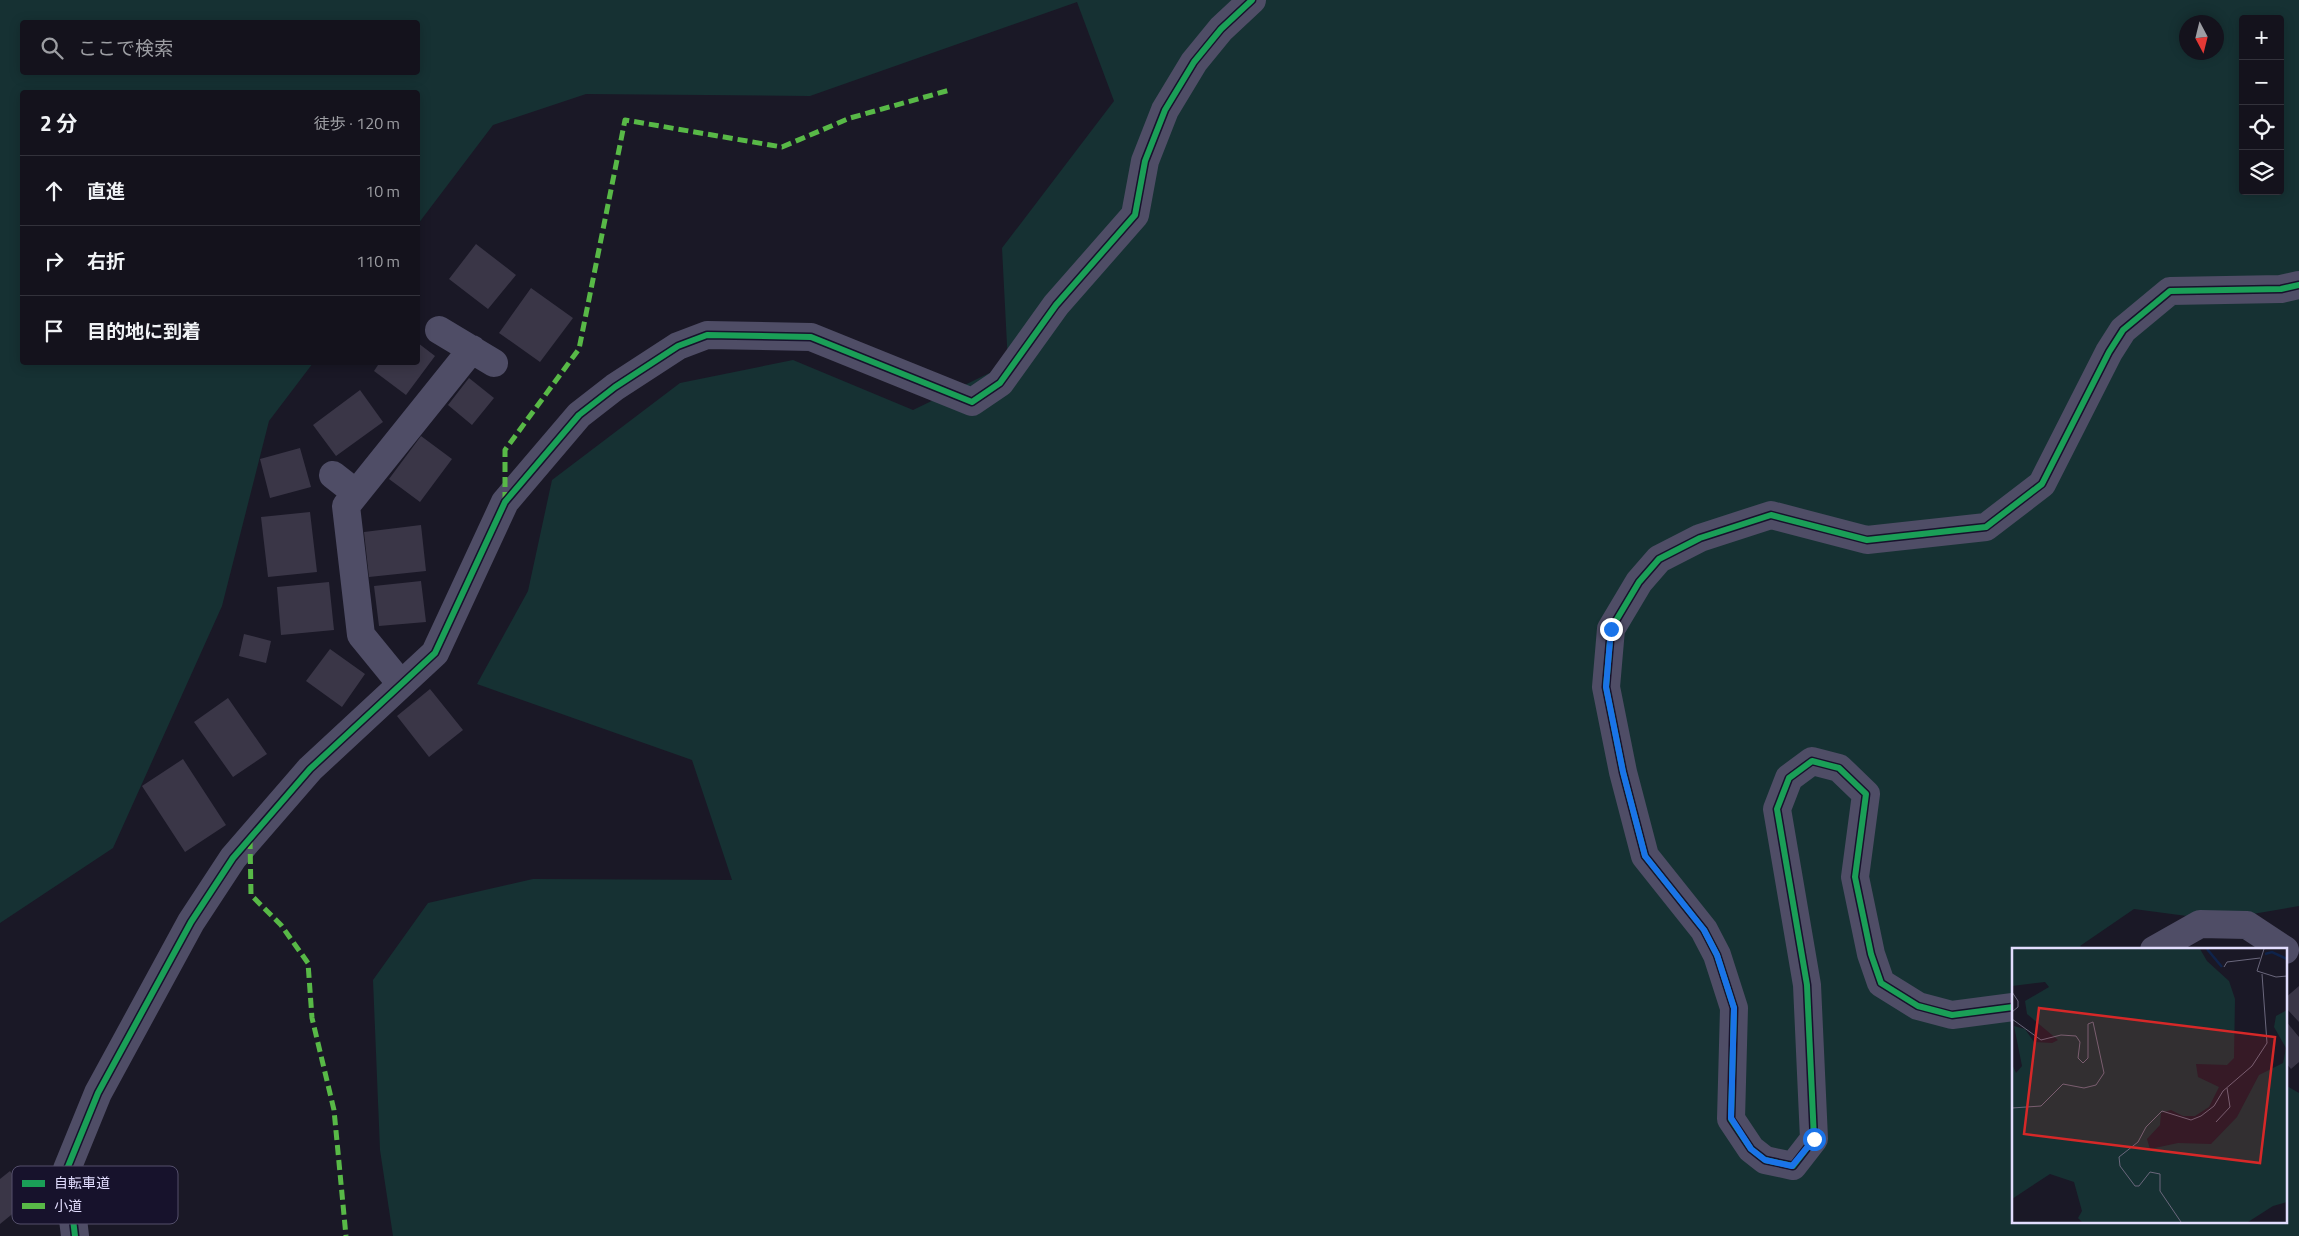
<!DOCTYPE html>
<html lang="ja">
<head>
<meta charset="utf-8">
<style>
	:root { --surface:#14121c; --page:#1d1b25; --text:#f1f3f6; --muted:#9d9ea3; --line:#33323b }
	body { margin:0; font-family:"Titillium Web","Noto Sans JP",sans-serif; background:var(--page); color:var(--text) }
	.controls { position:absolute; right:15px; top:15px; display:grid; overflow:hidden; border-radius:5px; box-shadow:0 2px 12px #0003 }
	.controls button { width:45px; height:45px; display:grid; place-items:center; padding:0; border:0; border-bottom:1px solid var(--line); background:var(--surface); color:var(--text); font:25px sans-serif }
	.compass { position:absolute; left:2179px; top:15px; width:45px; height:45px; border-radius:50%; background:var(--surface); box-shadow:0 2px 12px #0003; rotate:173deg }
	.stop { position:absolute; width:15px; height:15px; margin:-11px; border:4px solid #1a73e8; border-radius:50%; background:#fff }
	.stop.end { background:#1a73e8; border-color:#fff; box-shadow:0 1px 5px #0008 }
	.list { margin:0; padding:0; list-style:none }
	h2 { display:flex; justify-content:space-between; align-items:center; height:65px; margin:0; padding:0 20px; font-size:21px }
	h2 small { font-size:16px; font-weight:400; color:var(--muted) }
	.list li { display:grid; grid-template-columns:32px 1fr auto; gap:15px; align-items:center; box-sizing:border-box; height:70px; padding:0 20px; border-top:1px solid var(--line) }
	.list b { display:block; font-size:19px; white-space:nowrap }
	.list em { font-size:16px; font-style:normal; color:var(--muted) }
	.icon { flex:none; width:28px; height:28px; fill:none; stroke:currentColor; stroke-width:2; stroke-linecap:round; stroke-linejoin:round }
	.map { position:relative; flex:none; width:2299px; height:1236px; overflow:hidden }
	.search { position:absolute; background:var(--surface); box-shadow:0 2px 12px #0003; left:20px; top:20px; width:400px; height:55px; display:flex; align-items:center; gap:12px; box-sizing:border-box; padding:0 18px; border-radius:5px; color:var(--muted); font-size:19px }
	.panel { position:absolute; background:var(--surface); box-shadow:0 2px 12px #0003; left:20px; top:90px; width:400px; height:275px; border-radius:5px }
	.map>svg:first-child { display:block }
	.green { fill:#163133; fill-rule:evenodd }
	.building { fill:#3a3647 }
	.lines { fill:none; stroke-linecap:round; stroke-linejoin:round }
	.street { stroke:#4f4d66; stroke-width:28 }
	.quiet { stroke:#58b947; stroke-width:5; stroke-dasharray:10 5; stroke-linecap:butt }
	.cycleway-casing { stroke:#17122c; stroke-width:9 }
	.cycleway { stroke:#1a9f57; stroke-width:6 }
	.route { stroke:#1a73e8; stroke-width:6 }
	.inset-river { fill:none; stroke:#0f234a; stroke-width:2.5 }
	.inset-road { fill:none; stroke:#6a677c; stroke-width:1 }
	.view { fill:#d62828; fill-opacity:0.15; stroke:#d62828; stroke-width:2.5 }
	.inset-edge { fill:none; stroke:#e2ddfe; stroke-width:2.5 }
	.key { fill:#17122c; stroke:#544f6b; stroke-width:1 }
	.key-label { font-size:14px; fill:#e2ddfe }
</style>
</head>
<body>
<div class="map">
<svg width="2299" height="1236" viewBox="0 0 2299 1236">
	<rect width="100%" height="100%" fill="#1a1826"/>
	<!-- green -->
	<path class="green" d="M0,0H2299V906L2217,920L2134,909L2080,946L2084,950H2013V1222H2285V1085L2299,1093V1236H393L380,1150L373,980L428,903L533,879L732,880L692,760L477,684L528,591L552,480L680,383L793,360L913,410L1008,364L1002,248L1114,101L1077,2L810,96L586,94L493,125L418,224V92H22V362L313,363L269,421L222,606L113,848L0,923ZM2243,19H2280V191H2243ZM22,22H418V72H22ZM2186,22H2216V52H2186Z"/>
	<!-- building -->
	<path class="building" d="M476,244L516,275L488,309L449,279Z
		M531,288L573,318L540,362L499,333Z
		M418,343L435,356L406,395L374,371L380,362H418Z
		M469,378L494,398L472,425L448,405Z
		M360,390L383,422L336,456L313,425Z
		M421,436L452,459L420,502L389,479Z
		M300,448L311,487L270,498L260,459Z
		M310,512L317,572L268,577L261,517Z
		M421,525L426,571L369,577L364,532Z
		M421,581L426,622L379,626L374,586Z
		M329,582L334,630L281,635L277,587Z
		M244,634L271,641L266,663L239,656Z
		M330,649L365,674L342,707L306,681Z
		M430,689L463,730L429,757L397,716Z
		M228,698L267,754L233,777L194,722Z
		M183,759L226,825L185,852L142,786Z
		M2299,986V1022L2285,1007V998Z
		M2285,1020L2299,1037V1062L2291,1069L2285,1062Z
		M10,1171L32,1198L0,1224V1179Z"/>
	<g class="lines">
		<!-- street -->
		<path class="street" d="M439,330L494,363
			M333,475L356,493
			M401,684L361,635L346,506L472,349
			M2154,950L2200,924L2247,925L2285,950
			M2013,1007L1952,1015L1918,1006L1881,983L1871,954L1855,877L1866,794L1839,768L1812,761L1789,778L1777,809L1807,985L1814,1139L1793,1166L1765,1160L1751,1149L1731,1119L1734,1008L1717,955L1704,930L1645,856L1623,772L1606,687L1611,629L1639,582L1659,559L1700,538L1771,515L1867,540L1986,527L2042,484L2109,352L2123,330L2170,291L2281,289L2299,285
			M75,1236L67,1169L98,1093L191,922L233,858L310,769L435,653L505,502L579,415L615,387L678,346L707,335L811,337L972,402L1000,383L1056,305L1135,215L1145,161L1165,110L1194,62L1221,29L1252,0"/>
		<!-- quiet -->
		<path class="quiet" d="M505,502V450L579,349L625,120L782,147L850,118L950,90
			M250,839L251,895L281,925L308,963L312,1018L334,1110L346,1236"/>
		<!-- cycleway casing -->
		<g class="cycleway-casing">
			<path id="cycleway" d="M2013,1007L1952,1015L1918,1006L1881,983L1871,954L1855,877L1866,794L1839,768L1812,761L1789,778L1777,809L1807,985L1814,1139L1793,1166L1765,1160L1751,1149L1731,1119L1734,1008L1717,955L1704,930L1645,856L1623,772L1606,687L1611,629L1639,582L1659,559L1700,538L1771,515L1867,540L1986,527L2042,484L2109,352L2123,330L2170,291L2281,289L2299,285
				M75,1236L67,1169L98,1093L191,922L233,858L310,769L435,653L505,502L579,415L615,387L678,346L707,335L811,337L972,402L1000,383L1056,305L1135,215L1145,161L1165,110L1194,62L1221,29L1252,0"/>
		</g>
		<!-- cycleway -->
		<use href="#cycleway" class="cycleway"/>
	</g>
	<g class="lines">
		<!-- route -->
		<path class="route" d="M1611,629L1606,687L1623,772L1645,856L1704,930L1717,955L1734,1008L1731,1118L1751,1149L1765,1160L1792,1166L1814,1139"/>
	</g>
	<!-- overview -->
	<g transform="translate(2012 948)">
		<rect width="275" height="275" fill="#1a1826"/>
		<path d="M0,1H188L195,13L217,33L223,51L222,110L215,117L184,116L186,129L207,139L197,159L183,168H171L159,162L149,165L148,177L135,191L138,201L166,195L199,196L225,169L247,127L271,115L274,100L262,79L264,68L275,62V254L261,258L236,274H70L66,270L70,263L62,234L38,226L0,251V116L4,125L10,118L2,78L13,81L22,94L40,95L46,92L15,66L13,53L37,39L33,34L0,38Z" fill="#163133"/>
		<path class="inset-river" d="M195,1L210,19M253,6L260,4L275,11"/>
		<path class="inset-road" d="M252,1L245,23L264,29L275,28M212,19L215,14L248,10M0,44L6,53V59L0,64M0,71L29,92L49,87L64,88L68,94L66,110L71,115L76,110V76L81,74L92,125L84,137L72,140L51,136L29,158L0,160M204,174L218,159L215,140M169,274L148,243V226L138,224L127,238H123L108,218L107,209L126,194L134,179L150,163L179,172L189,168L202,158L211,143L240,118L255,95L250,26"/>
		<path class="view" d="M27,60L263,89L248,215L12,186Z"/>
		<rect width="275" height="275" class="inset-edge"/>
	</g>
	<!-- legend -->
	<rect x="12" y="1166" width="166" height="58" rx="8" class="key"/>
	<rect x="22" y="1180" width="23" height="7" fill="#1a9f57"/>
	<rect x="22" y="1203" width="23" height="6" fill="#58b947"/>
	<g class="key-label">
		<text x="54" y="1188">自転車道</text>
		<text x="54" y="1211">小道</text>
	</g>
</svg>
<div class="controls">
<button>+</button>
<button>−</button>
<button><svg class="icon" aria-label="locate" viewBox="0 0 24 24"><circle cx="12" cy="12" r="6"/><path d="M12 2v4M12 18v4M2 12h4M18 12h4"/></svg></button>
<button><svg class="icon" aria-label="layers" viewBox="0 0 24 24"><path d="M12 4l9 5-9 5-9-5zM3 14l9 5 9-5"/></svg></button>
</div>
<svg class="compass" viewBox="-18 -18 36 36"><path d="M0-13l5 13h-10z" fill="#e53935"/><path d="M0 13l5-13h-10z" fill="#9d9ea3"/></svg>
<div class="stop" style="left:1814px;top:1139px"></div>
<div class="stop end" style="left:1611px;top:629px"></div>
<div class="search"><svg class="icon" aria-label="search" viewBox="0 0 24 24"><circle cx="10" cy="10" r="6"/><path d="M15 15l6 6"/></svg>ここで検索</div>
<section class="panel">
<h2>2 分<small>徒歩 · 120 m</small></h2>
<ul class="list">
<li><svg class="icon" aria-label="ahead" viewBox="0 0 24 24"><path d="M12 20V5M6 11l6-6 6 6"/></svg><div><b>直進</b></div><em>10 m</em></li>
<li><svg class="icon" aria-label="right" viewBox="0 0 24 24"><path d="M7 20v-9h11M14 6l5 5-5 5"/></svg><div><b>右折</b></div><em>110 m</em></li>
<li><svg class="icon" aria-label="arrive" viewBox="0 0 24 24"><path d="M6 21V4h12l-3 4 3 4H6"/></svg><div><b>目的地に到着</b></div></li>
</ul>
</section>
</div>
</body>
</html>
